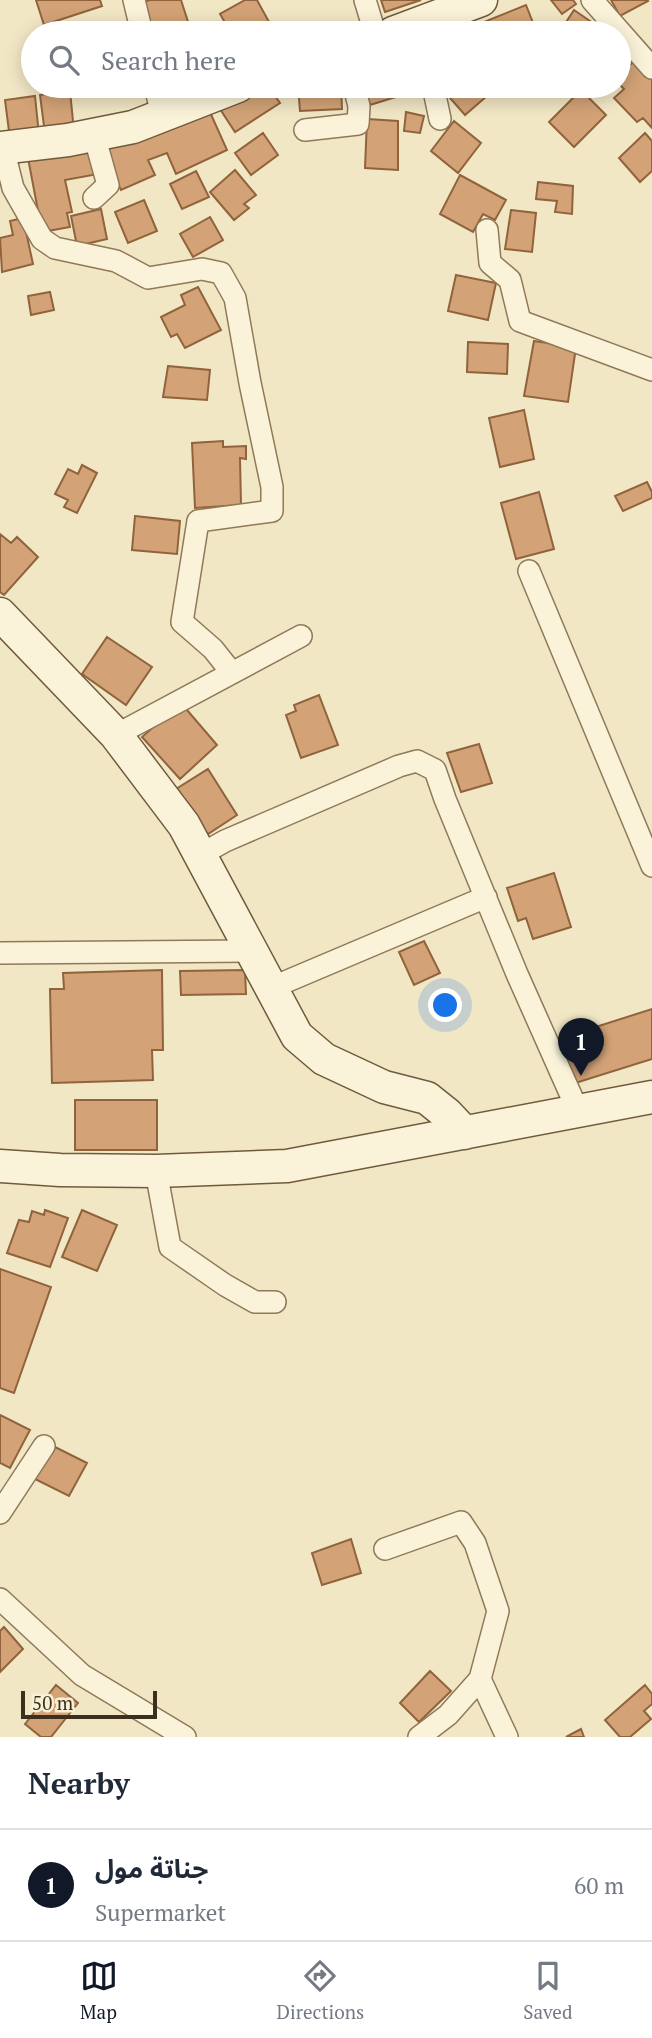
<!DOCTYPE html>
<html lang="en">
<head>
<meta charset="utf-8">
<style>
	:root { --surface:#fff; --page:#f6f6f7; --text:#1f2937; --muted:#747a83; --line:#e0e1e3; --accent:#111827 }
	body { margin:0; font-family:"PT Serif","Noto Sans Arabic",serif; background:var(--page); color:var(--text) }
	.scale { position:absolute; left:21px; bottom:18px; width:136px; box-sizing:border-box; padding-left:7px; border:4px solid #3d2f1e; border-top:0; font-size:19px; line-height:24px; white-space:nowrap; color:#3d2f1e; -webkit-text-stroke:5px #f8f0d5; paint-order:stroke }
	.you { position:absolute; left:446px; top:1006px; width:24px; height:24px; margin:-18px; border:5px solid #fff; border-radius:50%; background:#1a73e8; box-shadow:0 0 0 10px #1a73e833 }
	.badge { display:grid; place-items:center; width:46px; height:46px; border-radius:50%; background:var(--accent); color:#fff; font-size:23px; font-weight:700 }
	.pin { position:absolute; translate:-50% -58px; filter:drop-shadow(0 2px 4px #0008) }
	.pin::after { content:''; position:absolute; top:37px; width:24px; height:21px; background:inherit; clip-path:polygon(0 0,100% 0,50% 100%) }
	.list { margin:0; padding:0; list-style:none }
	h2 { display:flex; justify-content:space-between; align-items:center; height:91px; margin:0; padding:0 28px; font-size:30px }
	h2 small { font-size:23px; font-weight:400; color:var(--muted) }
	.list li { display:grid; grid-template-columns:46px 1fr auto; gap:21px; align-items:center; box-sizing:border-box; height:112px; padding:0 28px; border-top:2px solid var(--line) }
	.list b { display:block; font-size:26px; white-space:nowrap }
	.list p { margin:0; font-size:23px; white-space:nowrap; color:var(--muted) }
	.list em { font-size:23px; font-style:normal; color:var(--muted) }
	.icon { flex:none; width:38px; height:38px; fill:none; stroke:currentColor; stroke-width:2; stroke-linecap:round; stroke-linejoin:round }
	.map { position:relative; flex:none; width:652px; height:1737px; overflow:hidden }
	.search { position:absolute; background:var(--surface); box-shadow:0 4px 18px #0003; left:21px; right:21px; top:21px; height:77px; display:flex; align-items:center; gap:18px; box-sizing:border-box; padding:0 24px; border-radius:38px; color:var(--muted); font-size:26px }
	.sheet { height:203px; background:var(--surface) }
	nav { display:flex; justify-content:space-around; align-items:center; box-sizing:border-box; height:98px; border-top:2px solid var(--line); background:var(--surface); font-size:19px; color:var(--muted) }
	nav a { display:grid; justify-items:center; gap:4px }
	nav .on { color:var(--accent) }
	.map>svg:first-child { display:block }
	.building { fill:#d3a377; stroke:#90633c; stroke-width:2 }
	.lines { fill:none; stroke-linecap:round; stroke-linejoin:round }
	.street-casing { stroke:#8f7959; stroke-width:24 }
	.secondary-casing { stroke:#705a3c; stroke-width:35 }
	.street { stroke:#fbf3d9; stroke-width:21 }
	.secondary { stroke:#fbf3d9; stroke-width:32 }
</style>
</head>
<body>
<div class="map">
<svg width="652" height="1737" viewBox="0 0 652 1737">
	<rect width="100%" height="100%" fill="#f2e7c5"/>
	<!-- building -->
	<path class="building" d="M36,0H100L102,6L44,25Z
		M150,0H181L190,28L172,33H148L138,4Z
		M245,0H257L275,33H231L220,14Z
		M381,0H421L385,12Z
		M551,0H573L576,4L562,14Z
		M611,0H647L648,1L620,16Z
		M526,5L537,33H477L474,26Z
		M574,10L603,30L601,33H559Z
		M635,60L652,79V128L643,118L637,122L614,98L624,89L619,84V76Z
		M255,86H268L280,103L235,132L220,109Z
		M298,86H341L342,109L300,111Z
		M364,86H427L428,87L370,105Z
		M448,86H478L487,96L465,115L443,90Z
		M529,86H548L538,95Z
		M581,90L606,115L574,147L549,122Z
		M70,91L74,131L45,134L40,95Z
		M35,96L39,135L10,139L5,100Z
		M205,101L227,150L176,174L167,153L148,160L155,175L121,190L102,151Z
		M406,112L424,116L420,133L404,131Z
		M367,119L398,121V170L365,168Z
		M454,121L481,143L458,173L431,151Z
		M263,133L278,155L251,175L235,153Z
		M645,133L652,141V171L640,182L619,158Z
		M92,145L98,174L65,180L72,212L67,213L70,227L42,232L28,158Z
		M235,170L256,195L244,204L249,208L234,220L210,192Z
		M196,171L209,197L182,209L170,184Z
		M460,175L506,200L495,220L483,214L473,232L440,214Z
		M538,182L573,186L572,214L555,212L557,201L536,199Z
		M144,200L157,231L128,243L115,212Z
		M101,209L107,239L77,246L71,216Z
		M511,210L536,213L532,252L505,249Z
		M210,217L223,240L193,257L180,234Z
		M23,218L33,264L2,272L0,238L13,235L10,221Z
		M456,275L496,283L488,320L448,311Z
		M198,287L221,330L185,348L177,334L171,337L161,317L185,305L181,295Z
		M50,292L54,310L31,315L28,296Z
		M534,341L576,347L568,402L524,396Z
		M468,342L508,344L507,374L467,372Z
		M168,366L210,370L207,400L163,397Z
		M524,410L534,459L500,467L489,418Z
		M223,441V447L246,446V459L240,458L241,505L195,508L192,443Z
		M82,465L97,473L77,513L64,507L68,500L55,494L68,469L78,474Z
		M647,482L652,492V498L623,511L615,496Z
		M539,492L554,549L516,559L501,503Z
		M135,516L180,521L177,554L132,550Z
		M0,534L11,543L17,537L38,557L4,595L0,592Z
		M107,637L152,667L126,705L82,674Z
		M319,695L338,745L301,758L286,715L296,711L294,705Z
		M181,703L217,745L180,779L142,737Z
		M479,744L492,783L461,792L447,753Z
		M208,769L237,815L205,836L176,789Z
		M554,873L571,927L533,939L526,918L518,921L507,888Z
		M424,941L440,973L414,985L399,952Z
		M162,970L163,1050H152L153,1080L52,1083L50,989H64L63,973Z
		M245,970L246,994L181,995L180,971Z
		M652,1009V1059L569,1085L555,1040Z
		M75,1100H157V1150H75Z
		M45,1210L68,1218L50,1267L7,1253L19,1220L29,1222L32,1211L44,1215Z
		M82,1210L117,1225L97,1271L62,1257Z
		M0,1269L51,1287L14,1393L0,1388Z
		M0,1415L30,1430L10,1468L0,1463Z
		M51,1445L87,1463L69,1496L33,1478Z
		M351,1539L361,1573L322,1585L312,1553Z
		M4,1627L23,1649L0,1672V1631Z
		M430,1671L451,1691L419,1722L400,1703Z
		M56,1685L78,1703L51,1737H41L25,1724Z
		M645,1685L652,1694V1704L644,1711L651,1719L630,1737H620L605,1720Z
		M581,1729L584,1737H566Z"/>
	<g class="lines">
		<!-- street casing -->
		<g class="street-casing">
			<path id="street" d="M134,0L142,33
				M365,0L375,33
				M592,0L652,68
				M155,86L162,115
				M433,86L440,119
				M305,130L358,124L359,106L354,86
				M3,148L13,188L42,239L55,248L116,261L148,278L202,269L221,273L235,298L250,383L272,487V511L198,521L182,622L213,649L232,673
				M94,198L108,185L94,135
				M487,230L490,263L510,280L520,321L652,370
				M529,571L652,866
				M116,735L301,636
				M200,855L225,841L399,766L417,761L435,770L445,799L517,974L578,1111
				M0,953L251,951
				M271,988L486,897
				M156,1171L170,1247L225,1285L255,1302H275
				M0,1513L44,1446
				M385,1549L461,1522L475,1543L498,1611L480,1679L507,1737
				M0,1599L82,1675L185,1737
				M419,1737L448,1715L480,1679"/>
		</g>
		<!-- secondary casing -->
		<g class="secondary-casing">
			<path id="secondary" d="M393,33L481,0
				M0,148L68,140L133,127L238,86
				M0,614L116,735L184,825L297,1036L324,1059L384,1087L427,1098L447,1114L465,1133
				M0,1166L60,1170L156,1171L287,1166L652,1097"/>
		</g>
		<!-- street -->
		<use href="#street" class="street"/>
		<!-- secondary -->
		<use href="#secondary" class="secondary"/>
	</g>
</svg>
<div class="scale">50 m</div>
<div class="you"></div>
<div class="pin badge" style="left:581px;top:1076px">1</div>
<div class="search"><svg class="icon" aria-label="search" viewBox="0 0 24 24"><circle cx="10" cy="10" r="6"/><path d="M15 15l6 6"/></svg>Search here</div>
</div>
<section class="sheet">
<h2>Nearby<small></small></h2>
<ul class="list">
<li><span class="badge">1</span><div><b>جناتة مول</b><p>Supermarket</p></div><em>60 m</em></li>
</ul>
</section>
<nav>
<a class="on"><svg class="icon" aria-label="map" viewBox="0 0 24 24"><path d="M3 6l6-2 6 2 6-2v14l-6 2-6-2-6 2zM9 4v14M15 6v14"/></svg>Map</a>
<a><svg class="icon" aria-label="directions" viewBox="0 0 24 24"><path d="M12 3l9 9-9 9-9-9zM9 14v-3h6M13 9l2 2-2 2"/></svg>Directions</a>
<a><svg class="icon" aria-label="saved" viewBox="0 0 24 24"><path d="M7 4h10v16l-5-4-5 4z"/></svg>Saved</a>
</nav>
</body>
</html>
